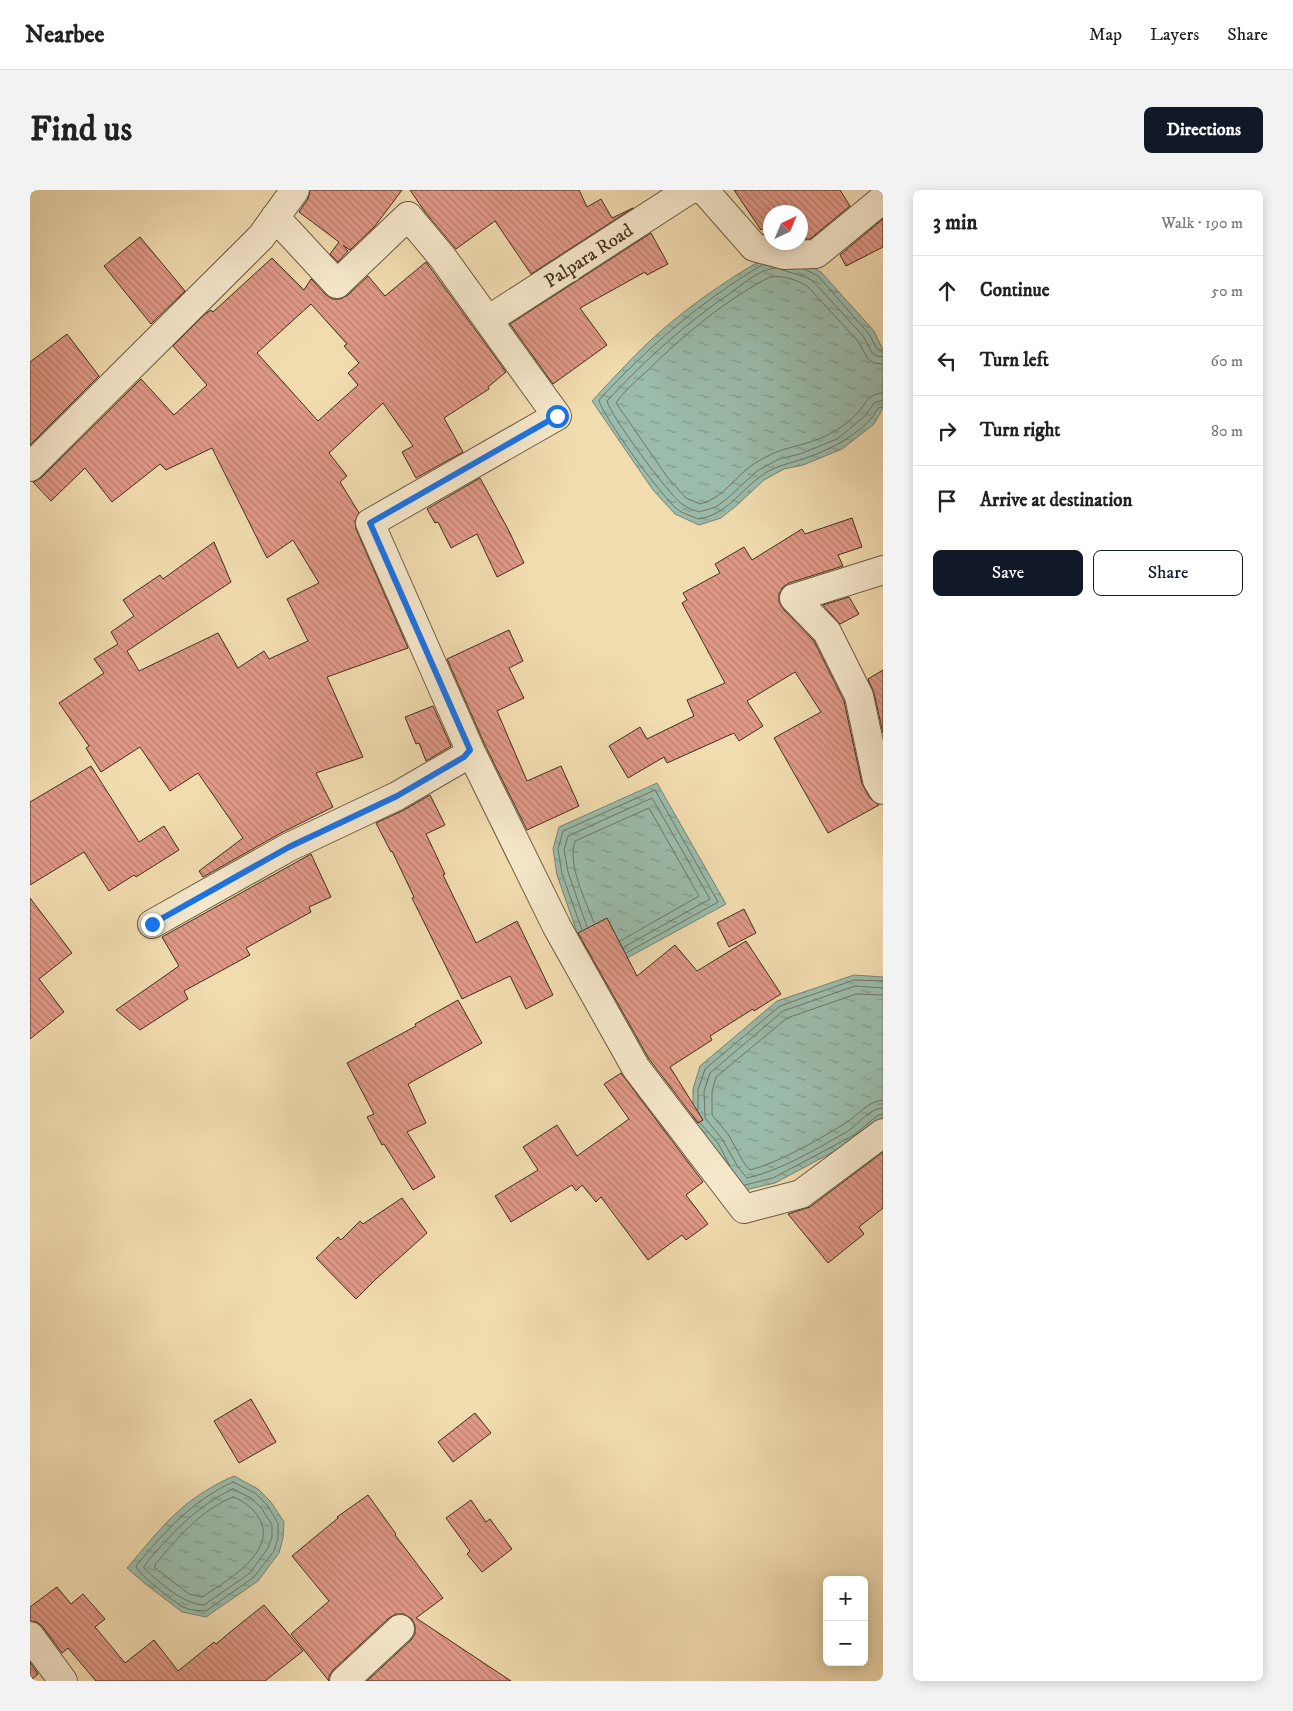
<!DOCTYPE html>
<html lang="en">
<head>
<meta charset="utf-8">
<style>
	:root { --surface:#fff; --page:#f2f2f2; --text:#222; --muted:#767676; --line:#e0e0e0; --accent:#111827 }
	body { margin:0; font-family:"IM FELL DW Pica",serif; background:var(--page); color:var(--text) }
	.controls { position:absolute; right:15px; bottom:15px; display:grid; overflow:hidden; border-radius:8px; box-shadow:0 2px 12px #0003 }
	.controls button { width:45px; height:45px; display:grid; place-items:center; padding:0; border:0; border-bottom:1px solid var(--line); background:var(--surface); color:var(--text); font:25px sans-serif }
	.compass { position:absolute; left:733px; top:15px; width:45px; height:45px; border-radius:50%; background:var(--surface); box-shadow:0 2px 12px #0003; rotate:44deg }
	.stop { position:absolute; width:15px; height:15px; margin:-11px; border:4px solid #1a73e8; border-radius:50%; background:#fff }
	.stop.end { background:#1a73e8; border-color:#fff; box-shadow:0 1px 5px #0008 }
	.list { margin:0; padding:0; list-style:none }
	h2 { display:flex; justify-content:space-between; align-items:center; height:65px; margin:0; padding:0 20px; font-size:21px }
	h2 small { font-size:16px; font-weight:400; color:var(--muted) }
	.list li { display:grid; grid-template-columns:32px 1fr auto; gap:15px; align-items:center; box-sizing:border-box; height:70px; padding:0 20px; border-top:1px solid var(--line) }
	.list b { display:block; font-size:19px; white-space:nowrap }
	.list em { font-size:16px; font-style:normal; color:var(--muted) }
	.actions { display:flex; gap:10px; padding:15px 20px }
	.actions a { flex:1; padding:11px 0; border:1px solid var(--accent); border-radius:8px; text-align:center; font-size:18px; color:var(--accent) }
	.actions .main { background:var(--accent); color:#fff }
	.icon { flex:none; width:28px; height:28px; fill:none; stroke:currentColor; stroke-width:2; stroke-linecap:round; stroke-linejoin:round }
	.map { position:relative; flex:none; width:853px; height:1491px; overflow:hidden; border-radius:8px }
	header { display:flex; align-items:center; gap:30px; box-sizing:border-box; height:70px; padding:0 25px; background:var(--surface); border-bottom:1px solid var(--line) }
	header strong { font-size:24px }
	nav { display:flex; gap:28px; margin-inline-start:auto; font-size:18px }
	.intro { display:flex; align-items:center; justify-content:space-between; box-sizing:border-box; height:120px; padding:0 30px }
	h1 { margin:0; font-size:35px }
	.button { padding:12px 22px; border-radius:8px; background:var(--accent); color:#fff; font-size:18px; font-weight:700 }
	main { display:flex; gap:30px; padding:0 30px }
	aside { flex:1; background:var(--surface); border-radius:8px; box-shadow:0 2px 12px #0003 }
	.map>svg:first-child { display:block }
	.water { fill:url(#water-ripples); stroke:#778472 }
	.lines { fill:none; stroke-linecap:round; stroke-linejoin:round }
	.shore { stroke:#6e7664; stroke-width:1 }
	.building { fill:url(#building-back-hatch); stroke:#402f1c; fill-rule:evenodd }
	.minor-casing { stroke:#6c5a41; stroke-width:30 }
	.minor { stroke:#f6e8cc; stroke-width:28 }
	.route { stroke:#1a73e8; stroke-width:6 }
	.labels { text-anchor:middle; stroke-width:5; stroke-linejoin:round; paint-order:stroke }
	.street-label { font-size:19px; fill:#402f1c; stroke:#f6e8cc }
</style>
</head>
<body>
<header>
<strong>Nearbee</strong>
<nav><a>Map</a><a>Layers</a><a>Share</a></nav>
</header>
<div class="intro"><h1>Find us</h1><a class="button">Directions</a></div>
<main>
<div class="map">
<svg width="853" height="1491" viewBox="0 0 853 1491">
	<defs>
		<pattern id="water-ripples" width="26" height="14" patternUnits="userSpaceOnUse" patternTransform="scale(1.25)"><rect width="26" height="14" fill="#9bbcac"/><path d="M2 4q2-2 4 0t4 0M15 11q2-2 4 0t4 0" fill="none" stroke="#80998b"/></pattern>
		<pattern id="building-back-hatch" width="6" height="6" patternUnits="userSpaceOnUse" patternTransform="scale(1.25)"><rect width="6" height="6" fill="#e19987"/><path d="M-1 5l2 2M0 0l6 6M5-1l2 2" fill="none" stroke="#b87d6e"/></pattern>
	</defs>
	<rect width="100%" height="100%" fill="#f1dcb0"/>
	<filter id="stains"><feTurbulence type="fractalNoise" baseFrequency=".004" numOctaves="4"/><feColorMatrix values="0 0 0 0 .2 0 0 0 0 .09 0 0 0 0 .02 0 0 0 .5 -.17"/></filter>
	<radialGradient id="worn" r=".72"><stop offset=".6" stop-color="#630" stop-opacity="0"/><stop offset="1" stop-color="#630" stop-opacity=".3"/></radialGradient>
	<!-- water -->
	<path class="water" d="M733,69L781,76L791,82L844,141L853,160V218L844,234L812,259L773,275L754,279L734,290L706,316L691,328L669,335L645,324L623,300L562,211C588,183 614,154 644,130C672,107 702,87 733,69Z
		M627,593L696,714L577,779L551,754L527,685L523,659L529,637Z
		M824,785L853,787V927L827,949L745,993L711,1001L698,983L683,956L663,932V899L670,876L747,811Z
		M204,1286L228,1299L241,1312L254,1332L253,1348L249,1363L228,1391L176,1427L152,1422L113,1392L97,1378C116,1356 135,1331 158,1313C172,1302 188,1293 204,1286Z"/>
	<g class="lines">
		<!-- shore -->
		<path class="shore" d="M732,75C671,111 617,158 569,210C572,226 633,308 647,319C653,324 662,326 668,329C696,325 709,302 731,286C744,276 758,274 773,269C797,261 821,249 839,231C843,227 845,222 848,218L853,217
			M745,78C729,80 715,92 702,102C656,133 615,170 577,211C580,225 639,305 652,314C657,318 664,320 669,322L686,317L699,307L727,281L749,269L770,264L807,249L835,226L844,213L853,210
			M774,79L788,86L839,144L847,159L853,161
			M752,80L776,87L783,91L834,147L842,163L847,166L853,167
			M853,174L844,173L838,169L828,151L778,97C769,90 751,85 740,87C695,110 654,145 618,180C607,190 594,201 586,213L638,288L656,308L670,314C694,308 705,286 725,273C732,269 741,264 749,261C767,255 787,252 803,242C812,237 824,228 830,220C837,211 840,203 853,203
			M564,733C556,711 537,675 545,651L619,618L669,706L590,751
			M557,737L538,682L534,660L538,646L622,608L680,709L594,757
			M552,740L532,684L528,659L533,641L625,600L688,712L596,763
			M853,798L825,796L753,821L680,883L674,901L675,928L692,949L708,977L717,988C752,980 786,959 818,941C829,934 839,918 853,918
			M853,805L826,804L757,828L686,887L682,902V925L698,944L714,973L720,980C750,972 788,950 814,934C827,927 837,911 853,910
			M668,920V900L675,879L750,816L824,790L853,791
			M670,933L688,953L700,976
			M715,995L743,988L824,945L848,925L853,924
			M203,1292L225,1303L237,1315L248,1333V1348L244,1361L224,1387L176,1421C169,1421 159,1420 153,1417C144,1412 108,1384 106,1376C133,1343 163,1310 203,1292Z
			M203,1299L221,1308L232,1319L242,1335V1347L238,1358L220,1383L174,1415C153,1414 130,1393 114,1378V1376C139,1346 167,1315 203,1299Z
			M203,1307C214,1311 223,1318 229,1328C249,1361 195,1392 172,1407L159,1404L125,1378V1375C146,1349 171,1320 203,1307Z"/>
	</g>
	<!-- building -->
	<path class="building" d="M280,0H372L345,36L320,60L313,55L318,61L308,72L300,64L309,52L269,22L278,9Z
		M380,0H549L557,17L571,9L582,28L603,18L501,84L465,31L426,59L395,22Z
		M704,0H810L820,16L780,49H772L770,46V22H740V34L731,40Z
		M853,29V57L816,76L810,65Z
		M621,43L638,74L617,85L615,82L550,118L577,155L523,194L480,134Z
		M110,47L155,101L121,134L74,76Z
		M242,68L274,100L281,89L296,105L302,109H310L318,105L338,86L355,106L396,72L476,182L458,197L459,199L414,228L433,262L386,288L372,262L383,256L353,213L299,263L317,286L310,292L329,323L325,331L326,339L378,458L297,487L333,567L286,583L303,617L251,643L173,687L169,681L213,648L168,583L140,601L110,557L71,582L56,558L59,556L29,513L74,483L64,469L88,454L81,442L104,426L93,410L130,385L133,389L184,352L201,392L97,461L109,481L188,443L208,478L234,461L239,469L278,451L257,409L289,393L263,350L237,368L182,258L136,280L130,274L82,312L55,278L21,311L3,292L11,288L111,189L144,225L177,195L143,156L174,125L181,120L183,122ZM281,114L317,154L314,156L329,173L318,183L328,195L288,231L227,163Z
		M37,144L69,186L0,255V172Z
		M450,288L479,341L494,373L467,387L447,344L421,358L408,332L405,333L397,319Z
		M822,328L832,357L808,365L813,376L759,393L753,397L749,404V412L753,419L784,451L814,511L832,594L840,608L849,615L798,643L744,548L791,522L765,482L717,511L733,536L709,551L704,543L637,573L634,567L598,588L579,556L610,537L617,549L664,526L657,510L695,493L652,413L657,410L653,403L690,383L685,374L714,357L722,370L772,339L775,344Z
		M819,407L829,424L810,434L793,415Z
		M479,440L493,471L479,478L494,508L467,521L497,591L531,576L549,616L497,640L454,553L417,469Z
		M853,480V543L844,503L838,489Z
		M403,516L421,556L396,571L389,553L386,554L375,527Z
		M61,576L109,652L134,636L149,660L106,687L104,685L79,701L54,662L0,695V612Z
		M400,605L415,635L396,644L415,684L413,685L446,753L487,731L523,805L496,819L480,786L432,809L382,708L384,707L362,661L361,662L346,633L374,620Z
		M281,664L301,707L279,717L281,722L216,758L220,765L154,801L158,809L110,840L86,820L149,776L132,747Z
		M0,708L42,763L9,789L34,822L0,849Z
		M714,719L726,743L699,757L687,733Z
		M577,728L607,786L645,755L667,781L716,751L751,804L724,821L723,819L680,846L682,850L640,877L673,930L668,933L619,869L548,743Z
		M428,810L452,853L378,894L396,933L377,942L405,987L383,1000L354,954L352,955L337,927L344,924L317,873L386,836L385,834Z
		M591,883L673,992L656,1005L678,1034L656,1050L652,1045L618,1070L571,1007L566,1012L552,995L546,1001L542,995L481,1032L465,1006L508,980L493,957L527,935L547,966L599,929L574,894Z
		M853,962V1018L829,1037L834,1044L798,1073L758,1024L780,1017Z
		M372,1008L397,1043L346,1089L326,1109L286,1068L308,1047L311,1050L330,1031L333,1034Z
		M221,1209L246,1252L209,1273L184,1231Z
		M445,1223L461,1243L423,1272L408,1252Z
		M338,1305L366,1344L365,1345L413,1408L386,1428L481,1491H337L381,1450L385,1444V1436L382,1429L374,1424H366L359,1428L303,1480L299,1486V1491L261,1444L299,1411L262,1366L308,1328L307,1327Z
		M441,1310L456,1332L460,1329L482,1359L452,1382L437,1364L440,1361L416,1328Z
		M27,1397L41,1414L53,1404L75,1429L65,1437L95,1473L124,1450L148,1481L184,1452L186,1454L204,1439L234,1415L273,1461L235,1491H66L38,1458L32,1463L12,1436L7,1432L0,1431V1417Z
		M0,1472L8,1484L0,1491Z"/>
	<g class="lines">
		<!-- minor casing -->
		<g class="minor-casing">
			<path id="minor" d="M674,0L724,57L754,65L786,64L853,9
				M245,27L307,94L378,26L413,68L527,226L340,333L440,560L527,737L606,878L714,1019L771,1004L853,943
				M458,130L659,0
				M0,277L231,47L265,0
				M853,380L764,408L797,442L829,506L847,590L853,600
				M122,734L259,657L367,606L434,567L440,560
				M0,1446L33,1491
				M314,1491L370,1439"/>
		</g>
		<!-- minor -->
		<use href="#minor" class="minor"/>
	</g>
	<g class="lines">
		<!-- route -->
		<path class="route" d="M122,734L259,657L367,606L434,567L440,560L340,333L527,226"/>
	</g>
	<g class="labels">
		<!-- street labels -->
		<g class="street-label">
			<text transform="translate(558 65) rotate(-33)" y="7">Palpara Road</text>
		</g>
	</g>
	<rect width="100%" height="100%" filter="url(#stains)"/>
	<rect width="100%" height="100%" fill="url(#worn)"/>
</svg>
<div class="controls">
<button>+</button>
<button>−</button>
</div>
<svg class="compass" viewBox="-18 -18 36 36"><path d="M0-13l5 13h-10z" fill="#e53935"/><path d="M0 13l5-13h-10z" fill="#767676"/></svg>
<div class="stop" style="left:527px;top:226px"></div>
<div class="stop end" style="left:122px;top:734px"></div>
</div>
<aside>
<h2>3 min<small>Walk · 190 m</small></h2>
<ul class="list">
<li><svg class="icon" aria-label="ahead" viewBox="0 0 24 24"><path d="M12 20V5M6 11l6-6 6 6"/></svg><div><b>Continue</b></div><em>50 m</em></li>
<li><svg class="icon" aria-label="left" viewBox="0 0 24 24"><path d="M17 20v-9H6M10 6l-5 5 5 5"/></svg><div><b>Turn left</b></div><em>60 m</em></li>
<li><svg class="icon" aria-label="right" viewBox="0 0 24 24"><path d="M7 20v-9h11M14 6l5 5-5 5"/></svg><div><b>Turn right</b></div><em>80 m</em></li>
<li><svg class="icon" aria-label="arrive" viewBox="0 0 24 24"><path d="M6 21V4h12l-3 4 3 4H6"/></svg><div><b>Arrive at destination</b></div></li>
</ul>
<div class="actions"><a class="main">Save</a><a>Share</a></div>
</aside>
</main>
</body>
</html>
